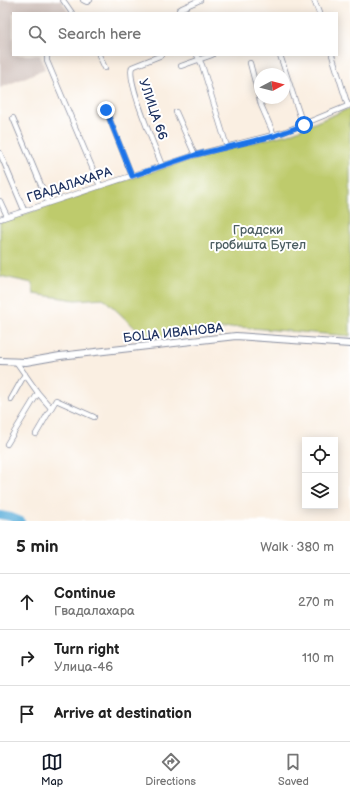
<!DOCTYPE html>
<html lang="en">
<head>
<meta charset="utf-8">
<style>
	:root { --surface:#fff; --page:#f2f2f2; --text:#222; --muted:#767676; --line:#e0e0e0; --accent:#111827 }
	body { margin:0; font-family:"Balsamiq Sans",sans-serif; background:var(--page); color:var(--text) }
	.controls { position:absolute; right:12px; bottom:12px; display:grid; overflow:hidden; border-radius:0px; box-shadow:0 2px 10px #0003 }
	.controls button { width:36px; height:36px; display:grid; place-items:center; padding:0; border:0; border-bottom:1px solid var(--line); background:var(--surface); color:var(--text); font:20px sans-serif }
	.compass { position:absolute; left:254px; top:68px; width:36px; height:36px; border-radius:50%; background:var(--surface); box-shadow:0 2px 10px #0003; rotate:83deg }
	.stop { position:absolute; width:12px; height:12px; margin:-9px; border:3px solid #1a73e8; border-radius:50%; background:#fff }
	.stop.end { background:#1a73e8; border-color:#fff; box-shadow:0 1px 4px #0008 }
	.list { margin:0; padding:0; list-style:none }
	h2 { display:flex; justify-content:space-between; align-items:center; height:52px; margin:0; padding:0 16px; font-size:17px }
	h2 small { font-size:13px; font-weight:400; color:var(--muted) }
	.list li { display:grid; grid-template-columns:26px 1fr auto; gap:12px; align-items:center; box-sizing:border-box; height:56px; padding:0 16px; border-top:1px solid var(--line) }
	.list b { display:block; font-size:15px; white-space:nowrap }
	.list p { margin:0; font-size:13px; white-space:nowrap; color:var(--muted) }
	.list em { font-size:13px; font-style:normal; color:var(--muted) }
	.icon { flex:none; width:22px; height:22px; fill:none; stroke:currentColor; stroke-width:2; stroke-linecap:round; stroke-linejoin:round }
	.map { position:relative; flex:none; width:350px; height:521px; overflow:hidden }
	.search { position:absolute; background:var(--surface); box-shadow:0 2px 10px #0003; left:12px; right:12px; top:12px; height:44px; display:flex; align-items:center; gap:10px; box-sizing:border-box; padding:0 14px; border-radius:0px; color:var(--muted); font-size:15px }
	.sheet { height:220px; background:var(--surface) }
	nav { display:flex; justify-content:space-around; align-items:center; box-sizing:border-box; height:56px; border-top:1px solid var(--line); background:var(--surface); font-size:11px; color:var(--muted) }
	nav a { display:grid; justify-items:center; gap:2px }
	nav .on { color:var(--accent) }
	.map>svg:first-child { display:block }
	.industrial { fill:#cfc0ba }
	.green { fill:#becb6c; stroke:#6c7d65 }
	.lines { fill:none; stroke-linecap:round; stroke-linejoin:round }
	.river { stroke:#60b1db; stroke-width:8 }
	.minor-casing { stroke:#8a8fa0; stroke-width:6 }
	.tertiary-casing { stroke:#8a8fa0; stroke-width:8 }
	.minor { stroke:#fff; stroke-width:4.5 }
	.tertiary { stroke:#fff; stroke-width:6 }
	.route { stroke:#1a73e8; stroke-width:5 }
	.labels { text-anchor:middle; stroke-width:4; stroke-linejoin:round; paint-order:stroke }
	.street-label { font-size:13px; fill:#1b2f5e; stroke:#fff }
	.park-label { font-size:13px; fill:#4c5e62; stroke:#fff }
</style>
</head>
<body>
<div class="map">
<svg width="350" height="521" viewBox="0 0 350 521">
	<rect width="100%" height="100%" fill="#fff"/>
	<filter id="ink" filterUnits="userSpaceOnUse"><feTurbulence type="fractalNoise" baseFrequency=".025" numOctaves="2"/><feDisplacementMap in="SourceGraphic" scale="8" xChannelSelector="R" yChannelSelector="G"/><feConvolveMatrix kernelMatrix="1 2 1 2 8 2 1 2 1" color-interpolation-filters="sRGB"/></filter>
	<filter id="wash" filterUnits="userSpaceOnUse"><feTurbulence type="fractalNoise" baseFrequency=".012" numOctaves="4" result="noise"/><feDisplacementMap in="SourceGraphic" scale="16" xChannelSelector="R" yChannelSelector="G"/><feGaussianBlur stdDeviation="0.9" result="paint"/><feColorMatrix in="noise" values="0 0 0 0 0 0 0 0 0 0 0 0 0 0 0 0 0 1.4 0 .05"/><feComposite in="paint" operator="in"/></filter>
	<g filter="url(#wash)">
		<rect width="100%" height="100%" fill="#faefe2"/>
		<!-- industrial -->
		<path class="industrial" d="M0,0H61L69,13H13V55H40L45,69L0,88Z"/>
		<!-- green -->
		<path class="green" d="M350,108V336L238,327L147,339L103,298L76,300L34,294L32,283L0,276V222L206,154L288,134Z"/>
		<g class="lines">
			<!-- river -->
			<path class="river" d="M0,515L11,517L21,521"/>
		</g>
	</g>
	<g filter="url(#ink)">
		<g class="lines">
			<!-- minor casing -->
			<g class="minor-casing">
				<path id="minor" d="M63,0L72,13
					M83,0L87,2L90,0
					M314,0L319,13
					M179,13V10L182,8L200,0
					M47,55V61L100,186
					M99,55L105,68
					M197,55L202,65L227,147
					M280,55L303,125
					M332,55L348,106
					M250,63L261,105L274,135
					M181,66L212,55
					M106,110L132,176
					M176,112L195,155
					M13,118L48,202
					M0,153L24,210
					M162,166C156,149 126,81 132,67L162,55
					M0,201L7,216
					M0,219L195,155L284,132L350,105
					M17,363L38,393L51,408
					M11,399L25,374
					M36,434L56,400L94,417
					M7,444L38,393"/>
			</g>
			<!-- tertiary casing -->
			<g class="tertiary-casing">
				<path id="tertiary" d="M0,361L26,362L60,356L236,336L350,344"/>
			</g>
			<!-- minor -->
			<use href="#minor" class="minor"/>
			<!-- tertiary -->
			<use href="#tertiary" class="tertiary"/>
		</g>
	</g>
	<g class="lines" filter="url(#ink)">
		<!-- route -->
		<path class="route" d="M106,110L132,176L195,155L274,136L304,125"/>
	</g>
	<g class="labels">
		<!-- street labels -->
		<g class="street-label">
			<text transform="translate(154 109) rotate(71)" y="5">УЛИЦА 66</text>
			<text transform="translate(69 184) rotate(-18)" y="5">ГВАДАЛАХАРА</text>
			<text transform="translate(173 332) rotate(-6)" y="5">БОЦА ИВАНОВА</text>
		</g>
		<!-- park labels -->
		<g class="park-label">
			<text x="258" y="234">Градски<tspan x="258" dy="15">гробишта Бутел</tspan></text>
		</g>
	</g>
</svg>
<div class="controls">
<button><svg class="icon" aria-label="locate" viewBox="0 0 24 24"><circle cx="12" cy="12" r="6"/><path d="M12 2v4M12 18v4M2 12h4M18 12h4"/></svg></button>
<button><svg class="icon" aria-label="layers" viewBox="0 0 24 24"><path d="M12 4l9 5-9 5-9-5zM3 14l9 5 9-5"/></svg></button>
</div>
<svg class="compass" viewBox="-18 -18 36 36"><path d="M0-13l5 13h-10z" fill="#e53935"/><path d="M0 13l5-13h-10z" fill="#767676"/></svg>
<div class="stop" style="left:304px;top:125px"></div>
<div class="stop end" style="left:106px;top:110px"></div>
<div class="search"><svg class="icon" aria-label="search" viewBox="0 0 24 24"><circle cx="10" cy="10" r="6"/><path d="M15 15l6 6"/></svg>Search here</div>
</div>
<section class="sheet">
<h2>5 min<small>Walk · 380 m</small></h2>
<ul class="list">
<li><svg class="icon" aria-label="ahead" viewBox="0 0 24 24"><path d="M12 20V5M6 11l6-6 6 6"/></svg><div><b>Continue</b><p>Гвадалахара</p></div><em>270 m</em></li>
<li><svg class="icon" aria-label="right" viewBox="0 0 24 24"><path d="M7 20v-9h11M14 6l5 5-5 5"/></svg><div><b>Turn right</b><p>Улица-46</p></div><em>110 m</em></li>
<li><svg class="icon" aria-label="arrive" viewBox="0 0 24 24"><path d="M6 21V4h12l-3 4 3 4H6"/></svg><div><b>Arrive at destination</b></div></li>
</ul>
</section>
<nav>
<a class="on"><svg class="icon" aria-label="map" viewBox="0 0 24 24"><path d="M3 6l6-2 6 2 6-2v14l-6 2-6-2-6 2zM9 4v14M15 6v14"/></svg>Map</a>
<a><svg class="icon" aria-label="directions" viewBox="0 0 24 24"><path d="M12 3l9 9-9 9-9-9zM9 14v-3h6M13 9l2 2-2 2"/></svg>Directions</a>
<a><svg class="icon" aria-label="saved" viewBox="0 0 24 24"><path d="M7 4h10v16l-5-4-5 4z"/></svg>Saved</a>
</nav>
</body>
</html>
